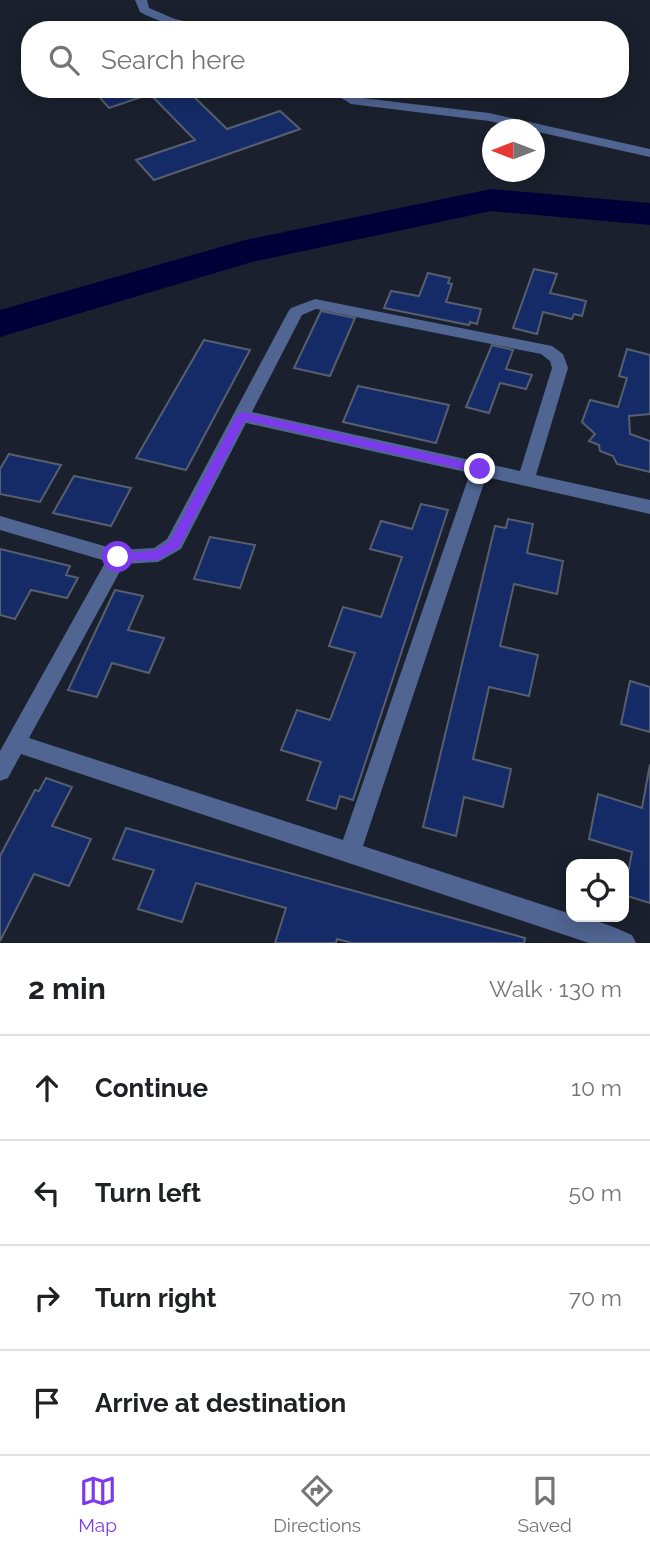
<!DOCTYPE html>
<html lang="en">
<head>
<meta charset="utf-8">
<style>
	:root { --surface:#fff; --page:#f2f2f2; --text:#202124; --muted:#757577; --line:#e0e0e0; --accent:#7c3aed }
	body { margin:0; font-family:Raleway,sans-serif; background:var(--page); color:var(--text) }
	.controls { position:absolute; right:21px; bottom:21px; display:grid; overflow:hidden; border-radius:14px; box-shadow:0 4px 18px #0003 }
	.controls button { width:63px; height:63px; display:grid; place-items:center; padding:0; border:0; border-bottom:2px solid var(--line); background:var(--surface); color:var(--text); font:35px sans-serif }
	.compass { position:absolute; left:482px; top:119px; width:63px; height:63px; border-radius:50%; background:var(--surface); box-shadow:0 4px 18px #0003; rotate:270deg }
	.stop { position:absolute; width:21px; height:21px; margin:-16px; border:5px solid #7c3aed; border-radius:50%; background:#fff }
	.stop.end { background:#7c3aed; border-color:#fff; box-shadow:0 2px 7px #0008 }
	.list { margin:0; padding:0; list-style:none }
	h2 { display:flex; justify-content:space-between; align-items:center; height:91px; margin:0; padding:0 28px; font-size:30px }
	h2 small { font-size:23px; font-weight:400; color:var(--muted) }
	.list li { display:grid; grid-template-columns:46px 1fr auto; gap:21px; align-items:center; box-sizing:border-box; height:105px; padding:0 28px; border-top:2px solid var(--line) }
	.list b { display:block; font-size:26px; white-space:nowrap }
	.list em { font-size:23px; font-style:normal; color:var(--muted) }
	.icon { flex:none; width:38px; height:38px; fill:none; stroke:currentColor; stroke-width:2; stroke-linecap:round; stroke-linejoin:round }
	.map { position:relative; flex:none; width:650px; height:943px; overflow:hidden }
	.search { position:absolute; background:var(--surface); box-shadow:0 4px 18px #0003; left:21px; right:21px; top:21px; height:77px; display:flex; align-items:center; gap:18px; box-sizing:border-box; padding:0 24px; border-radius:28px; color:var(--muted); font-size:26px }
	.sheet { height:511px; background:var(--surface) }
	nav { display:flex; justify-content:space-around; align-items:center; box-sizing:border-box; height:98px; border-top:2px solid var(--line); background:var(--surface); font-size:19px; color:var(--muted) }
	nav a { display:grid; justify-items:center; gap:4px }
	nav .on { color:var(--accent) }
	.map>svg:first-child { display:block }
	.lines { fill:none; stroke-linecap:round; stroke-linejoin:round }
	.river { fill:#000039; fill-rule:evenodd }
	.building { fill:#142b67; stroke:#575f6e; stroke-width:2 }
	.minor { fill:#506592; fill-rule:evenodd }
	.route { fill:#7c3aed }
</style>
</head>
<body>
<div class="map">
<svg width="650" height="943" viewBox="0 0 650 943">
	<rect width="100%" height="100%" fill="#1a202d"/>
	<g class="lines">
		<!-- river -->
		<path class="river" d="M491,189L650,203V225L491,211L252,262L0,337V310L245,240Z"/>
	</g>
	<!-- building -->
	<path class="building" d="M104,89H186L227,129L280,111L300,129L154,180L136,160L195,140L150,94L109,108L95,92Z
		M534,269L557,274L550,293L586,301L582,316L574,314L572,319L543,312L537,334L513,328Z
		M428,273L450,278L448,283L452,284L446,302L481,309L477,324L470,322L469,325L384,308L391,291L419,296Z
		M321,311L355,318L330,376L294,368Z
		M204,340L250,350L186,470L136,458Z
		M492,345L513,350L506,369L532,375L526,389L500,383L489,413L466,407Z
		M627,349L650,355V414L629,416L630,434L650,441V472L617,464L613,456L600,451L599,445L589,441L595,434L582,422L590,400L618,407L627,378L619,376Z
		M358,386L449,405L436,443L343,422Z
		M9,454L61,465L40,502L0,494V469Z
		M74,476L131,488L111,526L53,513Z
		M421,504L448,510L353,800L340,796L336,809L307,800L321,762L281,750L297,710L330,720L355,653L329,646L343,607L381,617L402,557L370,549L381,521L412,529Z
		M508,519L533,524L527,553L563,561L557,594L514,584L500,646L538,655L529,696L489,687L473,759L511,769L503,807L464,797L456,836L423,827L495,526L506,528Z
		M210,537L255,545L240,588L194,579Z
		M0,549L70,566L66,575L78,578L67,598L31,590L15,619L0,615Z
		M115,590L143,596L128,630L164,638L149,673L112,663L97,697L68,690Z
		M630,681L650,687V732L621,724Z
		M650,764V903L624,895L632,852L589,839L598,794L642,808Z
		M46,778L72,787L52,826L91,839L69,886L34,874L0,941V856L35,790L39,791Z
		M126,828L525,938L524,943H352L337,939L336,943H275L286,908L196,883L182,922L138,909L154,870L113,859Z"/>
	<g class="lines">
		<!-- minor -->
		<path class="minor" d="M135,0H147L149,8L175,19L225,30C194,30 168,27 140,12Z
			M327,89H342L354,97L489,113L650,149V157L489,121L351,104Z
			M315,299L552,346L563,354L568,368L536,475L650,500V514L486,477L363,846L571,914V917C591,917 614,927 632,935L636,943H589L21,754L8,778L0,781V751L106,561L0,530V516L118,550L154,548L167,539L288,312L291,308ZM316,309L541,354L550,361L552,368L520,471L252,412L302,315ZM246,423L470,473L343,840L29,738L124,564L158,562L181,549Z"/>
	</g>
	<!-- route -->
	<path class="route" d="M242,412L480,465L486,469L480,473L245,420L179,547L158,560L114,561V554L156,550L170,541L236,416Z"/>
</svg>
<div class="controls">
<button><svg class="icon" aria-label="locate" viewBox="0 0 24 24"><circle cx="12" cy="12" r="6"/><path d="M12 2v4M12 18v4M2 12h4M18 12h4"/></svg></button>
</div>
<svg class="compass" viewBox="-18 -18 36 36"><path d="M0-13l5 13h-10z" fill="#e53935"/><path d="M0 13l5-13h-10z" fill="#757577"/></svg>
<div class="stop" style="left:118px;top:557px"></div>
<div class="stop end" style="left:480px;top:469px"></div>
<div class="search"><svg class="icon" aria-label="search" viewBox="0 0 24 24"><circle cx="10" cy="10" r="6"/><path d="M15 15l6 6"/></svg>Search here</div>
</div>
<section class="sheet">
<h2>2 min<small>Walk · 130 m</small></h2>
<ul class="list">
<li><svg class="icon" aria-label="ahead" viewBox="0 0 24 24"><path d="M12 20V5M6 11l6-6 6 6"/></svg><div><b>Continue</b></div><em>10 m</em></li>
<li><svg class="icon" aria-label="left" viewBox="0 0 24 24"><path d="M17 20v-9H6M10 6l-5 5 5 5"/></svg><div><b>Turn left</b></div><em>50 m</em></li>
<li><svg class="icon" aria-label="right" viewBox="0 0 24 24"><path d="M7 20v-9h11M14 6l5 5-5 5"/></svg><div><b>Turn right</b></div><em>70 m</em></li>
<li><svg class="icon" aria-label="arrive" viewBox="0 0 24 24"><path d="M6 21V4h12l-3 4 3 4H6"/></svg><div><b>Arrive at destination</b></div></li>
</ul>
</section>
<nav>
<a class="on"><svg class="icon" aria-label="map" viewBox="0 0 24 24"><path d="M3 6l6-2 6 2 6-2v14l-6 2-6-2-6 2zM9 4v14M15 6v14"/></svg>Map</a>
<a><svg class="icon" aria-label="directions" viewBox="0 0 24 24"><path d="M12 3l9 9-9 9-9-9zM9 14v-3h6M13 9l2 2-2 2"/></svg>Directions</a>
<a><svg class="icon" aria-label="saved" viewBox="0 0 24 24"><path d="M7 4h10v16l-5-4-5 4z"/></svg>Saved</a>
</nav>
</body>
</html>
